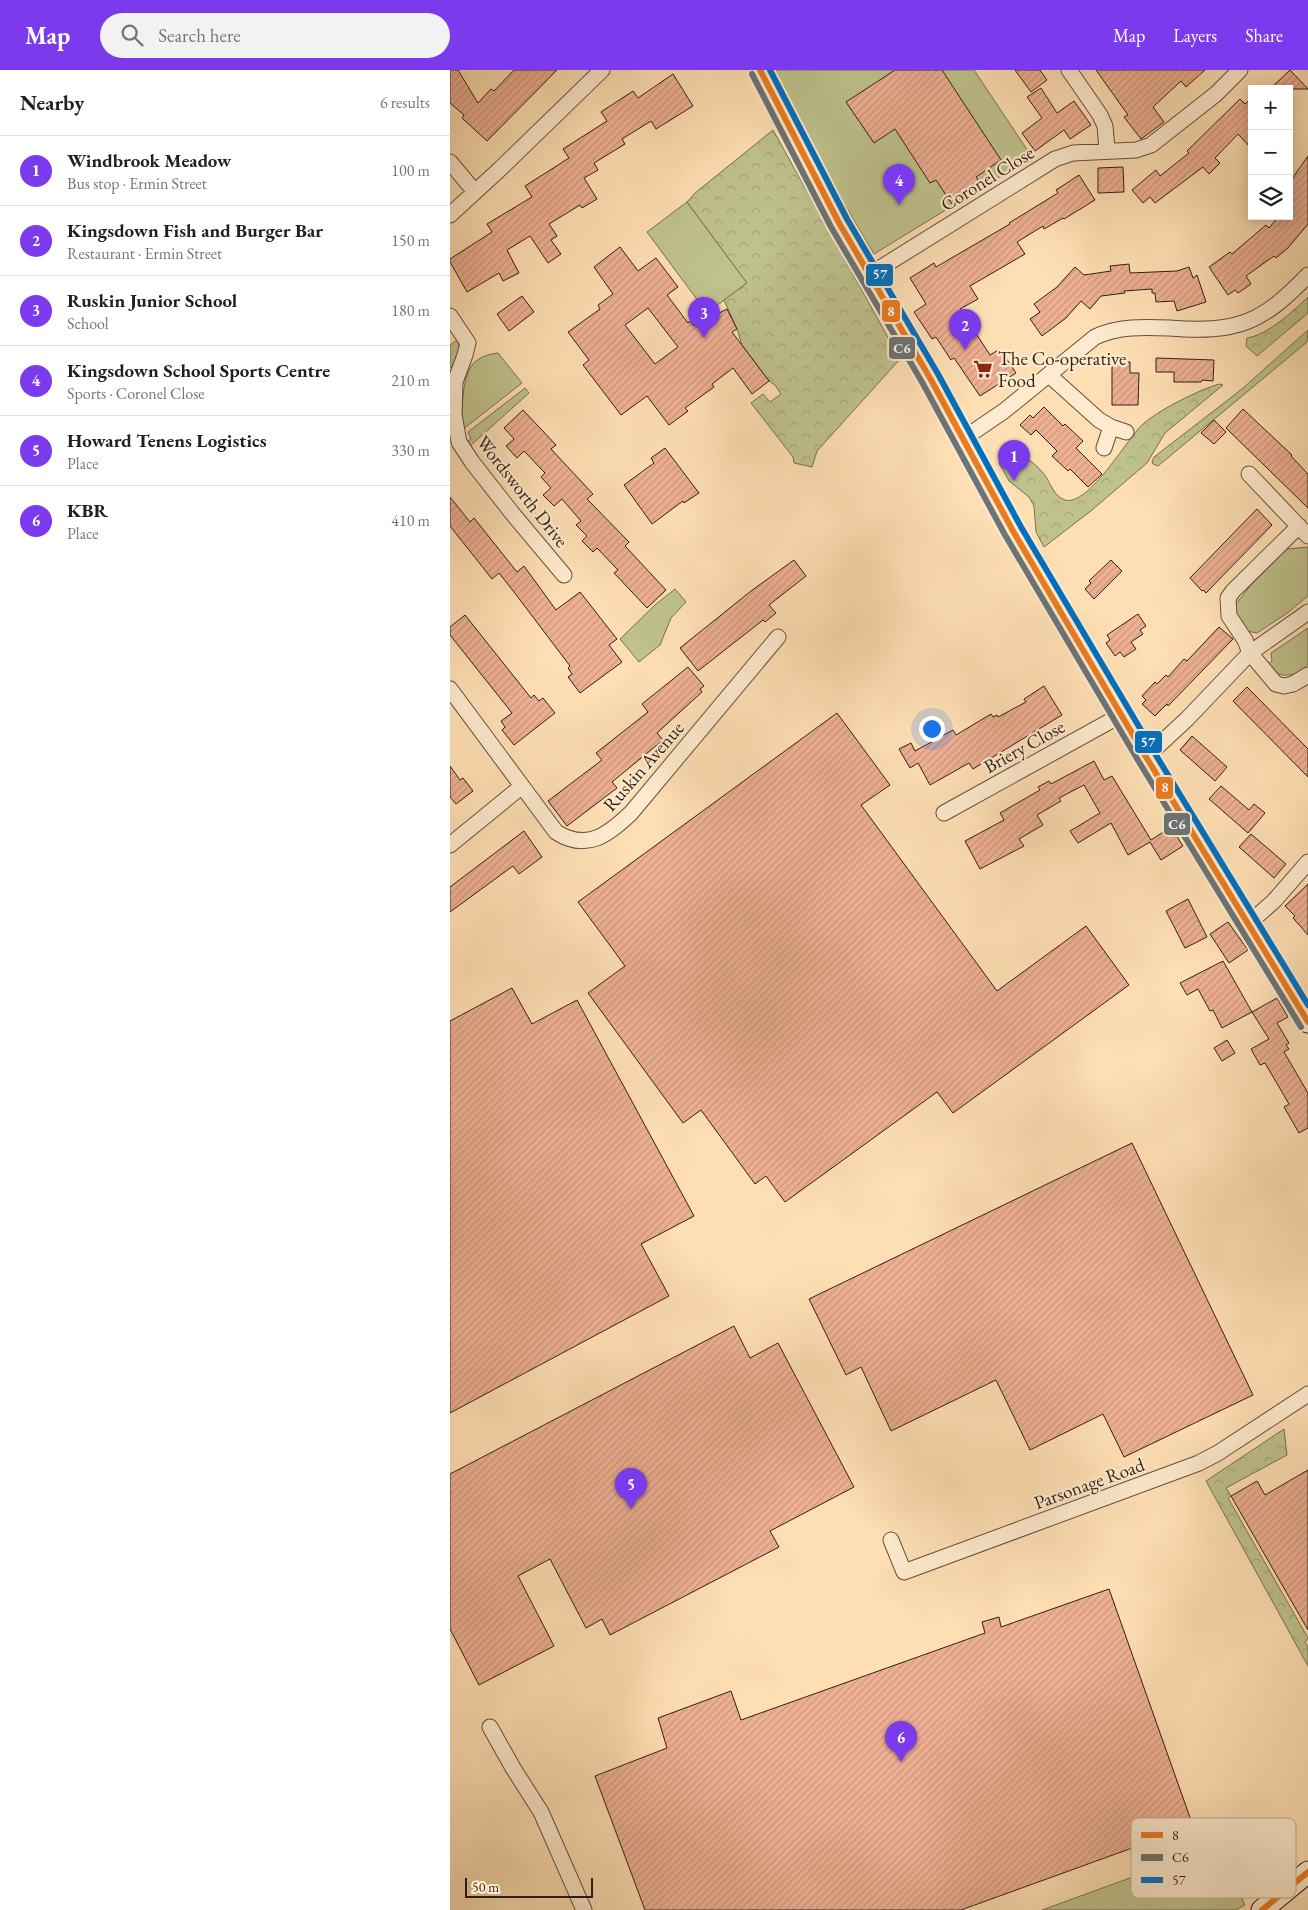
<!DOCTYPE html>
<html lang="en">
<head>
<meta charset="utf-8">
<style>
	:root { --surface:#fff; --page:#f2f2f2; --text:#202124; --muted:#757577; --line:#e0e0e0; --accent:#7c3aed }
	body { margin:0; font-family:"EB Garamond",serif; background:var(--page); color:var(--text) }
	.controls { position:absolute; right:15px; top:15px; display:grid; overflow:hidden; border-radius:0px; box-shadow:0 2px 12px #0003 }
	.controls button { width:45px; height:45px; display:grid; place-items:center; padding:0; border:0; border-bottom:1px solid var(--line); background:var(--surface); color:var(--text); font:25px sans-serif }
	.scale { position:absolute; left:15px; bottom:12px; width:128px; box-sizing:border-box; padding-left:5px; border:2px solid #321f14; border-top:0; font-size:14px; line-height:18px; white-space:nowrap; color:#321f14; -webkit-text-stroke:4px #feeace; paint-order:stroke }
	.you { position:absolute; left:481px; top:658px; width:18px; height:18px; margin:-12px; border:4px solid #fff; border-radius:50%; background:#1a73e8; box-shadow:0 0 0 8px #1a73e833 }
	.badge { display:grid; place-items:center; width:32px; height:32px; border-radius:50%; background:var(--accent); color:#fff; font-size:16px; font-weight:700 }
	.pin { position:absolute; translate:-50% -41px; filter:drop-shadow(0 1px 2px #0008) }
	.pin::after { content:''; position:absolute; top:26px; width:18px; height:15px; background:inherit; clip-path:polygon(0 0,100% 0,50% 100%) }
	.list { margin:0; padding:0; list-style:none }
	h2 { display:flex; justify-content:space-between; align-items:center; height:65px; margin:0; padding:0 20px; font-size:21px }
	h2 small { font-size:16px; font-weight:400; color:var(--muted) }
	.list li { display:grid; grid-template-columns:32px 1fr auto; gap:15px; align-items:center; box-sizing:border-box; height:70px; padding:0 20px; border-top:1px solid var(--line) }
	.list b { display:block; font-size:19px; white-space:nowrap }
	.list p { margin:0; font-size:16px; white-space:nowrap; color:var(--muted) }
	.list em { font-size:16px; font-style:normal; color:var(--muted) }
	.icon { flex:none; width:28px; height:28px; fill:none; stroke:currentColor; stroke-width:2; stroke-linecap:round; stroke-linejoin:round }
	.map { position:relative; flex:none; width:858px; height:1840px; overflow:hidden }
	header { display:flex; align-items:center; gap:30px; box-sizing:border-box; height:70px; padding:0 25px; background:var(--accent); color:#fff }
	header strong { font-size:24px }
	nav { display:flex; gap:28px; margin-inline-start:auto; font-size:18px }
	.search { width:350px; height:45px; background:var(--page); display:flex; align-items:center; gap:12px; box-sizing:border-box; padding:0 18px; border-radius:28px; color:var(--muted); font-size:19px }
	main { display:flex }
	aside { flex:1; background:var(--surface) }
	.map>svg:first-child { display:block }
	.grass { fill:#bfc28c; stroke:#787050 }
	.forest { fill:url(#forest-crowns); stroke:#787050 }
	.building { fill:url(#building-hatch); stroke:#321f14; fill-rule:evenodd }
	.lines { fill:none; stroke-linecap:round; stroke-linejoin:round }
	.minor-casing { stroke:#654f3c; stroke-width:17 }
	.secondary-casing { stroke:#321f14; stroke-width:23 }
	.minor { stroke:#feeace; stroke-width:15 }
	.secondary { stroke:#feeace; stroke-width:21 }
	.bus-1-casing { stroke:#feeace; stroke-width:10 }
	.bus-2-casing { stroke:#feeace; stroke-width:10 }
	.bus-3-casing { stroke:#feeace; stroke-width:10 }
	.bus-1 { stroke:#ea7b20; stroke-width:6 }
	.bus-2 { stroke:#6c7476; stroke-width:6 }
	.bus-3 { stroke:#0070c0; stroke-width:6 }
	.labels { text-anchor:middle; stroke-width:4.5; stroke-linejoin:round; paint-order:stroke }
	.street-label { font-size:19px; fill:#321f14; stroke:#feeace }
	.poi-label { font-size:19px; fill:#321f14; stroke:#feeace; text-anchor:start }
	.key { fill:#feeace; stroke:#c1ad96; stroke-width:1 }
	.key-label { font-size:14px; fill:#321f14 }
	.line-badge { stroke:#feeace; stroke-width:2 }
	.badge-label { font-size:14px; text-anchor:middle; font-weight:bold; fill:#fff }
</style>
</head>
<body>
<header>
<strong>Map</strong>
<div class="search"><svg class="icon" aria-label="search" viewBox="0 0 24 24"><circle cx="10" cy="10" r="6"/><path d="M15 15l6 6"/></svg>Search here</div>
<nav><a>Map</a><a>Layers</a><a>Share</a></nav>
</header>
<main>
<aside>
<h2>Nearby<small>6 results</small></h2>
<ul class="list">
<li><span class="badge">1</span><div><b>Windbrook Meadow</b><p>Bus stop · Ermin Street</p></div><em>100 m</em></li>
<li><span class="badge">2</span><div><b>Kingsdown Fish and Burger Bar</b><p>Restaurant · Ermin Street</p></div><em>150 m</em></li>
<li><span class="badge">3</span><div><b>Ruskin Junior School</b><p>School</p></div><em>180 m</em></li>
<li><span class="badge">4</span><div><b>Kingsdown School Sports Centre</b><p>Sports · Coronel Close</p></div><em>210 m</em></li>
<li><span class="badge">5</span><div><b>Howard Tenens Logistics</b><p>Place</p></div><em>330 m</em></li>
<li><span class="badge">6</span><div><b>KBR</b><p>Place</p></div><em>410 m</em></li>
</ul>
</aside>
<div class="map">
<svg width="858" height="1840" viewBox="0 0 858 1840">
	<defs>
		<pattern id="forest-crowns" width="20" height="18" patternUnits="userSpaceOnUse" patternTransform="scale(1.25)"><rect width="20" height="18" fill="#bfc28c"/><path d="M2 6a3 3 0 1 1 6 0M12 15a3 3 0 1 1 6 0" fill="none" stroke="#a5a678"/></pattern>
		<pattern id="building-hatch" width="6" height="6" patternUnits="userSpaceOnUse" patternTransform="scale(1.25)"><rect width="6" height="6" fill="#eeb094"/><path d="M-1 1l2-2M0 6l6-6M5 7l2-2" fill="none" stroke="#cd977f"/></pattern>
	</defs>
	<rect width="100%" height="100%" fill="#fedfb3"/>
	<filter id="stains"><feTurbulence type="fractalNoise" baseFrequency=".004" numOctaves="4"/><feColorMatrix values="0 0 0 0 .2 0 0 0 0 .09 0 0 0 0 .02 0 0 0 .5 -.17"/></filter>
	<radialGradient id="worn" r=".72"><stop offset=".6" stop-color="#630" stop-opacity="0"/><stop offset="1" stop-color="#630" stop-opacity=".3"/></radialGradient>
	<!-- grass -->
	<path class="grass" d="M315,0H524L582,87L424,184Z
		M237,132L297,213L257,243L197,162Z
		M7,270C12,280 8,290 0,298V275Z
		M48,283L72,313L12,360C12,342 11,302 26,291C32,286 40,284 48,283Z
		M75,318L79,323L20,376L18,371L21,369L18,362Z
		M858,477V526L836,544L807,563L797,561L787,545L785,535L801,515L837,479Z
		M225,519L236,532L221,548L210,575L189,592L170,569L206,534Z
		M858,558V594C852,602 837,609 827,603C824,602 821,597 818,594L822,591L821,583Z
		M768,1776C780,1778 785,1784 790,1794L787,1799L779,1803L795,1835L786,1840H592Z"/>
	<!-- forest -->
	<path class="forest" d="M323,60L450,289L367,381L362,397L344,393L343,387L301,333L313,324L320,332L331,324L325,315L319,311L292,275L287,259L274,230L297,213L237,132L245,123Z
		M858,227V243L807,286L796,276L797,268C818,265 843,241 858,227Z
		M858,260L857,272L708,396L703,394L702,392L704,387L792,319Z
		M769,314L773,315L715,363L697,393L642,440L594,477L586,462L584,436L579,427L559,411L549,393L556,383L561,380C571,382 591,398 596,407C601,415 605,427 615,430C638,437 677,369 692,355C708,340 749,320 769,314Z
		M834,1359L837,1385L776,1418L781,1426L778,1428L858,1568L855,1572L858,1577V1596L756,1411Z"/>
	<!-- building -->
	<path class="building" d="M0,0H8L28,33L41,19L44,21L64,0H107L37,71L12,48L14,45L0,33Z
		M445,0H492L551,90L526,107L531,115L502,134L486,110L480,113L445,59L424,73L396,32Z
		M565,0H590L597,10L581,22Z
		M646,0H755L736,17L731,11L703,37L714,52L691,69L674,47L678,45Z
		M840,0L858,19H820Z
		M223,4L243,36L206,59L201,51L172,69L175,74L144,93L148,100L134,108L147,129L132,138L130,135L99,154L107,166L101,170L111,184L98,193L80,166L57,180L69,203L53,211L49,203L17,222L0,192V189L42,162L37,154L82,127L75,116L119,88L113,79L157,51L151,42L183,21L188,28Z
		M591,18L607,43L624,31L641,55L620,69L614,60L585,81L572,63L592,48L577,27Z
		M802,28V79L788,64L765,88L770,93L759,104L753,97L705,133L700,127L693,133L682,120L706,100L710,106L739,83L737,81L790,29L795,34Z
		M858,86V154L838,178L826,188L824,186L796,206L801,214L788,223L785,220L778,225L759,197L780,182L782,184L816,155L819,158L829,146H839V113Z
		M673,97L674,122L648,123V98Z
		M629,105L645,130L614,149L613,148L594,159L593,156L567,172L575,184L520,216L528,229L510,239L540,285L550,279L566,303L530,326L504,288L501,290L486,267L482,269L464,242L476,234L460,208L484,193L486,197L560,154L559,153L608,123L606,120Z
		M170,177L188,201L206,188L228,217L217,225L238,253L240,251L244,256L277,239L287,259L282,262L319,311L302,324L283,298L262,314L264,317L235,338L238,341L219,355L197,326L171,345L133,295L139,290L118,262L150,239L148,235L163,224L144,197ZM198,238L228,277L205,294L175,255Z
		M679,194L680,203L727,201L739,197L743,208L747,205L756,232L727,241L724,231L706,232L705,223H702V219L674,221L675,223L651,226L640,239L631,231L616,248L592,266L580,249L590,242L584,234L607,217L625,197L634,205L661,201L660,196Z
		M72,226L84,242L59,261L47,244Z
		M706,288L764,290L763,311L752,310L751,312H724V302H706Z
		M662,292H680V303H689L688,335H662Z
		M594,337L613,356L615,354L633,371L626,378L652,404L638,417L620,399L618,401L602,386L607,381L586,360L581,365L570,355L580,345L583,348Z
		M793,339L842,385L841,386L858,404V438L776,358Z
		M73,340L106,375L101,379L143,424L137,429L179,472L175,476L216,520L197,538L164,503L168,500L147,478L143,482L132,471L137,466L126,455L131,451L112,429L104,436L93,425L101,418L91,407L95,403L74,381L67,388L56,376L64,369L54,358Z
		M764,350L776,362L764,374L751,363Z
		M215,378L249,423L234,433L233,431L202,454L174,415L204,393L201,388Z
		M0,427L20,452L24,448L67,502L74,496L106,540L130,522L167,569L159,575L172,592L130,623L118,607L122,604L118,598L120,596L64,522L49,503L42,509L0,456Z
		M807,439L822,455L756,523L753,520L752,521L740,508Z
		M344,490L356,506L319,535L326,543L315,552L313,550L248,601L230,578L301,521Z
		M661,490L672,501L644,529L635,519L641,513L639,511Z
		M688,544L696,556L690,560L693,564L681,572L686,579L674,587L670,582L665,586L656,573L660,570L657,565Z
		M15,545L81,628L84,625L89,631L93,628L105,643L64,675L52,660L55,657L51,651L62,643L0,565V557Z
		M769,557L783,569L718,636L717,634L705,646L692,634L696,630L692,626L705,612L707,614L716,605L718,607L734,589L737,591Z
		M238,597L254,616L250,619L252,622L207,663L213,670L162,712L167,718L117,756L98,731L152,690L146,683L198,642L192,634Z
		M594,616L612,645L523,699L519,693L480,715L468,693L460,698L449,679L461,673L465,681L503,660L506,665L541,644L543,647L547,645L548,647L576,632L574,629Z
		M797,617L858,679V707L783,631Z
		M387,643L440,715L411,735L547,921L636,856L679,915L503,1043L487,1022L335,1132L316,1106L305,1114L251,1040L233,1053L138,923L175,896L128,832Z
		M742,666L777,697L765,711L730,680Z
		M644,691L654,710L662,706L701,770L721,757L733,776L711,790L700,772L678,785L661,753L628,773L620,761L650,743L634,715L609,728L611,731L587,745L593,755L569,769L574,776L530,799L515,771L554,750L550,743L590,720L588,717L599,711L601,714Z
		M0,696L10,710L13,708L23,721L6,734L0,727Z
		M771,716L799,740L804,734L815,743L798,763L759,729Z
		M74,761L92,787L69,804L63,796L0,842V817Z
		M801,764L836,794L824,808L789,777Z
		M858,814V865L843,848L845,846L835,836Z
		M738,829L757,867L735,878L716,841Z
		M778,852L798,880L779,893L760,864Z
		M773,891L802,942L772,958L763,940L760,941L748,919L737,925L730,913Z
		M62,918L82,954L127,930L244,1146L191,1174L219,1226L0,1343V951Z
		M827,928L838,947L827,953L839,973L836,975L839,979L834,982L858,1023V1058L849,1063L834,1037L839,1034L815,993L810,995L801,979L819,969L802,942Z
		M777,970L785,983L772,991L764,978Z
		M682,1073L803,1325L674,1387L653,1344L580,1380L546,1310L441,1361L411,1297L396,1305L359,1229Z
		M284,1256L300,1288L328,1273L404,1417L320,1461L329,1477L160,1565L152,1549L136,1558L100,1489L68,1506L104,1576L29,1615L0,1559V1404Z
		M858,1400V1560L781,1426L807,1411L815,1425Z
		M659,1519L743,1756L511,1840H195L145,1706L217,1678L208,1648L281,1621L291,1650L535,1563L532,1552L549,1547L551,1557Z"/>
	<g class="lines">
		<!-- minor casing -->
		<g class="minor-casing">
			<path id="minor" d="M619,0L650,45L655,56L657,80
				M0,92L25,122
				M0,145L50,99L152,0
				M419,205L605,89L623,83L686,80L701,75L766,24L790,0
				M0,246L18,273L15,285L5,312L4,345L9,372L22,392L62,443L114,505
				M599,305L649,350L661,357L676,362
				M513,369L554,341L645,267C669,256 693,257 719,258C787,263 811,254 858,205
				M654,378L661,357
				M799,404L858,466
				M849,456L783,521L778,528L779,546L795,570L800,583L826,614L834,616L843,614L858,605
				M0,619L106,762C137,782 159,764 181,743L328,567
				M696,687L737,649L800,583L858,542
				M494,743L673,644
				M0,775L71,717
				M798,854L824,831L858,792
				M441,1470L454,1502L749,1393L768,1383L858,1324
				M40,1657L63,1698L91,1742L134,1840"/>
		</g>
		<!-- secondary casing -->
		<g class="secondary-casing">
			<path id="secondary" d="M310,0L389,153L480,308L563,461L696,687L858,952
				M812,1840L858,1802"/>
		</g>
		<!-- minor -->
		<use href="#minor" class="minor"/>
		<!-- secondary -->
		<use href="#secondary" class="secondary"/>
		<!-- bus-1 casing -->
		<g class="bus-1-casing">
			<path id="bus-1" d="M310,0L389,153L480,308L563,461L696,687L858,952
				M812,1840L858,1802"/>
		</g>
		<!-- bus-2 casing -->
		<g class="bus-2-casing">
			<path id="bus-2" d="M302,4L381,157L472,312L555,465L689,692L851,957"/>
		</g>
		<!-- bus-3 casing -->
		<g class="bus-3-casing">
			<path id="bus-3" d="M320,0L397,149L488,304L571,457L704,682L858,935"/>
		</g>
		<!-- bus-1 -->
		<use href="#bus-1" class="bus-1"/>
		<!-- bus-2 -->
		<use href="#bus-2" class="bus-2"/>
		<!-- bus-3 -->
		<use href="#bus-3" class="bus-3"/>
	</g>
	<!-- icons -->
	<defs>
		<g id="supermarket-bare" transform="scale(1.5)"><path d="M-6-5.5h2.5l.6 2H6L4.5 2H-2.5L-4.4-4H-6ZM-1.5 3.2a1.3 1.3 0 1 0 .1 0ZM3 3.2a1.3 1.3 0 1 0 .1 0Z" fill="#8f2418" stroke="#feeace" stroke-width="2.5" paint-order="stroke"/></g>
	</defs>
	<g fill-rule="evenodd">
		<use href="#supermarket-bare" x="533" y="299"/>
	</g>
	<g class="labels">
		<!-- street labels -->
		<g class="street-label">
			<text transform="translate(537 108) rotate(-32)" y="7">Coronel Close</text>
			<text transform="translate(73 421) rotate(52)" y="7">Wordsworth Drive</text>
			<text transform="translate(574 676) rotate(-29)" y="7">Briery Close</text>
			<text transform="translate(193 696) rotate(-49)" y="7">Ruskin Avenue</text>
			<text transform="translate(639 1413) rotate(-20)" y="7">Parsonage Road</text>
		</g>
		<!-- poi labels -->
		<g class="poi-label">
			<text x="548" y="295">The Co-operative<tspan x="548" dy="22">Food</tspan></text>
		</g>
	</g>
	<!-- legend -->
	<rect x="681" y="1748" width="165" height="80" rx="8" class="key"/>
	<rect x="691" y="1762" width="22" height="6" fill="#ea7b20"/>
	<rect x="691" y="1784" width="22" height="7" fill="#6c7476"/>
	<rect x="691" y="1807" width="22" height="6" fill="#0070c0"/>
	<g class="key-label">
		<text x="722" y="1770">8</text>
		<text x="722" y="1792">C6</text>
		<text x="722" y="1815">57</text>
	</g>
	<g class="line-badge">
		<rect x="415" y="193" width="29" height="24" rx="5" fill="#0070c0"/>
		<rect x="431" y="229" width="20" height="24" rx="5" fill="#ea7b20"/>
		<rect x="438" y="266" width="28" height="24" rx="5" fill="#6c7476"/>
		<rect x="684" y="660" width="29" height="24" rx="5" fill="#0070c0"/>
		<rect x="705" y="706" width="19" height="24" rx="5" fill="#ea7b20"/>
		<rect x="713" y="742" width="28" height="24" rx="5" fill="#6c7476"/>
	</g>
	<g class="badge-label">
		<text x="430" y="209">57</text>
		<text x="441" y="246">8</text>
		<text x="452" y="283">C6</text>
		<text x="698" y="677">57</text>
		<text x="715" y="722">8</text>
		<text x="727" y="759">C6</text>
	</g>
	<rect width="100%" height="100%" filter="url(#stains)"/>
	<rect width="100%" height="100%" fill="url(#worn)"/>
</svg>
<div class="controls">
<button>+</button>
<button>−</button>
<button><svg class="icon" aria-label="layers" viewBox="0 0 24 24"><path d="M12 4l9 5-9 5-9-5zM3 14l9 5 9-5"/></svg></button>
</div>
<div class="scale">50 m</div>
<div class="you"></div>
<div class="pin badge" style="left:564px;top:411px">1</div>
<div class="pin badge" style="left:515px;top:280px">2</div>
<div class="pin badge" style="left:254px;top:268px">3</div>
<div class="pin badge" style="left:449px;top:135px">4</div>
<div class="pin badge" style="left:181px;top:1439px">5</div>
<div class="pin badge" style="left:451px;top:1692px">6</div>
</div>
</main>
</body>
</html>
